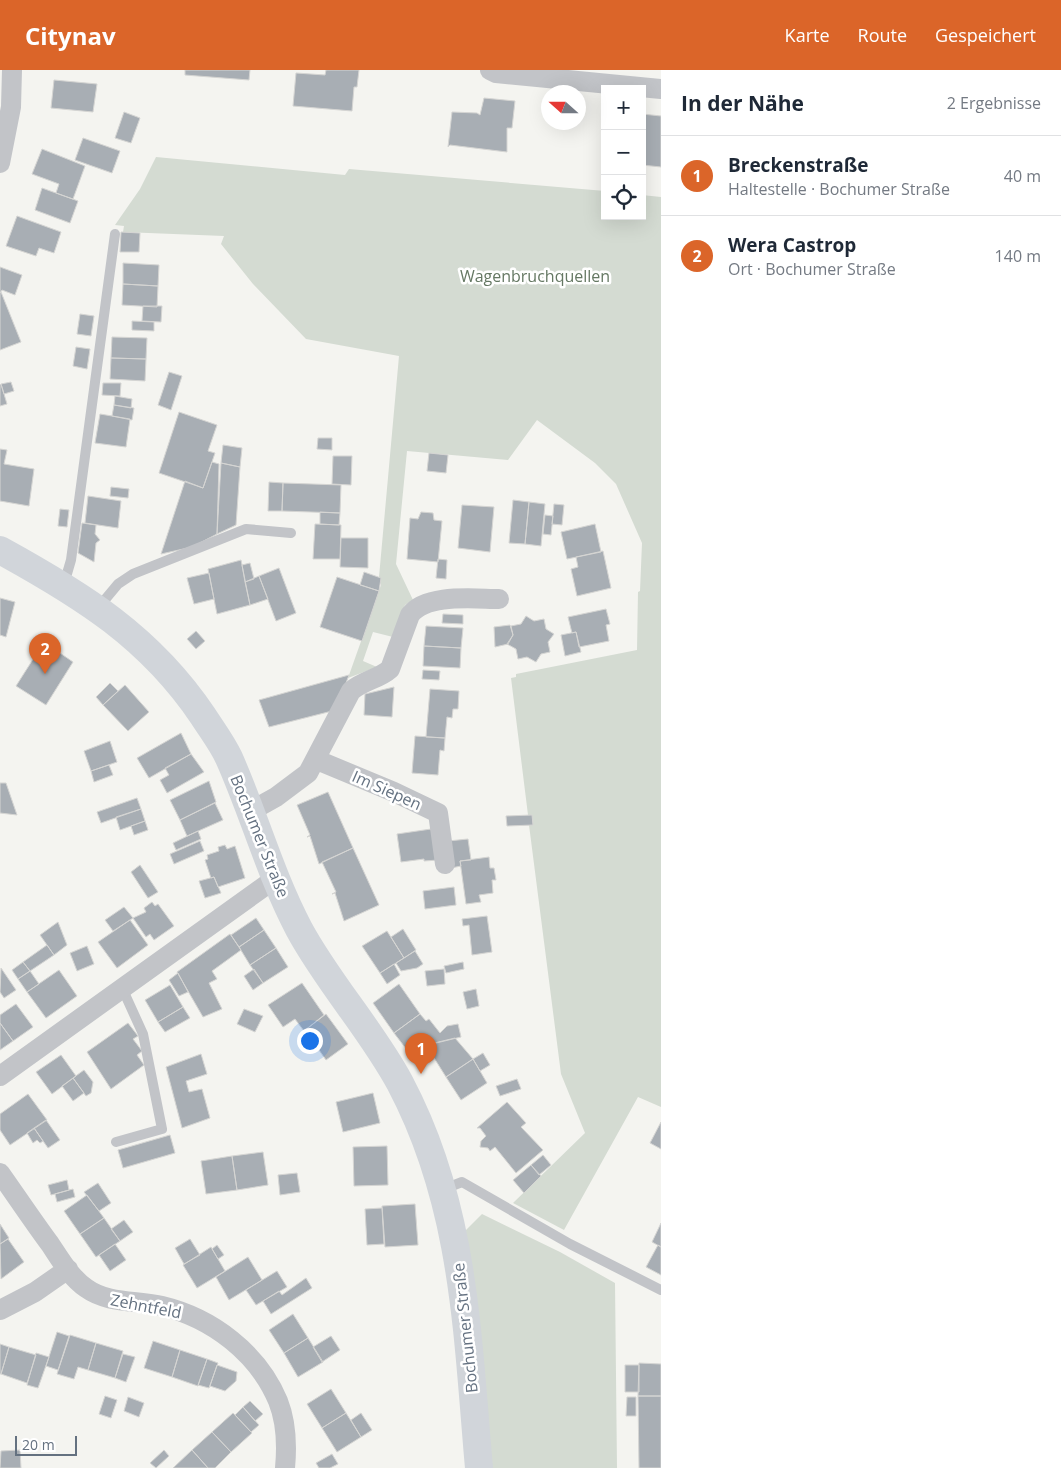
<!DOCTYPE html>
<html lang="de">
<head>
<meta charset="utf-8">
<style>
	:root { --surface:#fff; --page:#f2f2f3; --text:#1f2937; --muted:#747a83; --line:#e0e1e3; --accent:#db6529 }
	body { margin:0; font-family:"Open Sans",sans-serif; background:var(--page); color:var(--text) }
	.controls { position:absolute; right:15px; top:15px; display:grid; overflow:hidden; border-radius:0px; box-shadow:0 5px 20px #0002 }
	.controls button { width:45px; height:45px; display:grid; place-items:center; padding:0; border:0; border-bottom:1px solid var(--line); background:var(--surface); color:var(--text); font:25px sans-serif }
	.compass { position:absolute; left:541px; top:15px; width:45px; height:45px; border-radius:50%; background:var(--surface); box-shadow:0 5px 20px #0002; rotate:291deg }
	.scale { position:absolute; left:15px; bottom:12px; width:62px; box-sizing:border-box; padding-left:5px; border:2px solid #647180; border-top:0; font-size:14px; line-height:18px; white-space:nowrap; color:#647180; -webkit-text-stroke:4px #fff; paint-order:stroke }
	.you { position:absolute; left:309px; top:970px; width:18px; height:18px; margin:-12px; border:4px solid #fff; border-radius:50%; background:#1a73e8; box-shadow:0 0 0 8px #1a73e833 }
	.badge { display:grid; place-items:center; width:32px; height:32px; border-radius:50%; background:var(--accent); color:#fff; font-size:16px; font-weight:700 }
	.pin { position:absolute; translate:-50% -41px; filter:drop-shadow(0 1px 2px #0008) }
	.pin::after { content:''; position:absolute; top:26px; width:18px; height:15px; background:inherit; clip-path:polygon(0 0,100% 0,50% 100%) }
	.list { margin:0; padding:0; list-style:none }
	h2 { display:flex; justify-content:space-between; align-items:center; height:65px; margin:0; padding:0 20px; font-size:21px }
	h2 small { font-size:16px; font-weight:400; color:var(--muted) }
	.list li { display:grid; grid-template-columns:32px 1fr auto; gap:15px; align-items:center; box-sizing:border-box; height:80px; padding:0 20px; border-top:1px solid var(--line) }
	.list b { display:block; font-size:19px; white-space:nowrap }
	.list p { margin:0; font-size:16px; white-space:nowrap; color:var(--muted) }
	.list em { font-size:16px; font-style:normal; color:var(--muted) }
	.icon { flex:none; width:28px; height:28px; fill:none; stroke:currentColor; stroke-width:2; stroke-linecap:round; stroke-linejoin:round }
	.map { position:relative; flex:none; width:661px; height:1398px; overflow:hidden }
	header { display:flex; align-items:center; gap:30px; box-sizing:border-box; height:70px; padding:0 25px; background:var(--accent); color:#fff }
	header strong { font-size:24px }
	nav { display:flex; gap:28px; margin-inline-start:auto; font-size:18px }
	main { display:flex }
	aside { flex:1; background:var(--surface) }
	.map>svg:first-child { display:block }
	.green { fill:#d4dbd2 }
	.building { fill:#a8aeb4; stroke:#d5d5d3 }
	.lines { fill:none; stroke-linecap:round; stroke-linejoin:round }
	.service { stroke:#c2c4c8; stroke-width:10 }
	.minor { stroke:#c2c4c8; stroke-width:20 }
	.secondary { stroke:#d1d5da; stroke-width:28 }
	.labels { text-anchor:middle; stroke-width:5; stroke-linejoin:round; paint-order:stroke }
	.park-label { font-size:16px; fill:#657863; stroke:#fff }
	.street-label { font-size:16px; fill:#647180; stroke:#fff }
</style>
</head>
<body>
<header>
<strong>Citynav</strong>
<nav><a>Karte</a><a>Route</a><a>Gespeichert</a></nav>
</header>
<main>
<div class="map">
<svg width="661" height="1398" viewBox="0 0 661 1398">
	<rect width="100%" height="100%" fill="#f4f4f0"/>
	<!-- green -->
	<path class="green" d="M156,87L345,105L349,99L605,121V146H642V125L661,127V1037L638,1027L564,1160L513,1133L585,1063L561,1004L529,755H533L532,746L528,745L511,608L516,607V604L637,580L638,522L640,521L642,473L616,414L595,393L537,350L508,390L407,381L396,494L413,530L405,535L393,567L373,562L363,591L377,597L348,608L381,515L379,507L399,286L306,269L253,214L221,174L224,166L123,162L124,156L115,155L140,119Z
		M482,1144L560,1182L615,1213L617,1398H492L474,1209L465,1161Z"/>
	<!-- building -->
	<path class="building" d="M185,0H250L249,10L185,5Z
		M326,0H359L357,17H354L352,41L293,36L296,3L325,5Z
		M54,10L97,14L93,42L51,38Z
		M484,28L515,31L512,58H507V82L450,75L448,77L452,42L477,43L480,45Z
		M124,42L140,48L131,73L115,68Z
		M642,44L661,46V97L642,95Z
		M83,68L120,81L112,103L75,90Z
		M42,79L85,96L73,129L56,123L59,114L32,104Z
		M42,118L78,131L70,153L35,140Z
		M17,146L61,162L54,183L39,178L36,186L6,176Z
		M121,162L140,163L139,182H120Z
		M123,193L159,195L158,216L123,214Z
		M0,197L22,205L15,225L2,220L0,223Z
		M123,214L158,216L157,237L122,235Z
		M1,222L21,272L0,280V223Z
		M143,236H162L161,252L142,251Z
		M80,244L94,246L91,266L77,264Z
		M132,251L154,252V261L132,260Z
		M112,267L147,268L146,289L111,288Z
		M76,277L90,279L87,299L73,296Z
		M111,288L146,289L145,311L110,309Z
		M169,302L182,306L171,340L158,335Z
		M11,312L14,321L4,324L1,314Z
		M103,313H121L120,326L102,325Z
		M1,314L7,334L0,336V315Z
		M115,326L132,329L131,338L114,335Z
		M114,335L134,338L132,350L112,346Z
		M179,342L217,355L208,381L215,383L203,418L159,403Z
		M100,344L130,349L126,377L95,373Z
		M318,368H332V380L317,379Z
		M223,375L242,378L240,397L221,393Z
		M0,379L7,380L4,394L34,399L29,436L0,431Z
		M429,383L448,385L446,403L427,401Z
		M333,386H352L351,415L332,414Z
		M212,392L219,394L217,464L192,477L161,484L185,411L203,418Z
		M221,393L240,397L236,455L217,464Z
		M269,412L283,413L282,441H268Z
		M283,413L341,415L340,443L282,441Z
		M111,417L129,419L128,428L110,426Z
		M88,426L121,431L118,458L85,453Z
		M513,430L529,432L525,474L509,473Z
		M529,432L545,434L541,476L525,474Z
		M554,434L564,435L562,455L552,454Z
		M462,435L494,437L490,482L458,478Z
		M60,439L69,440L67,457L58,456Z
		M320,442L340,443L339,455L320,454Z
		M421,442L433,443L434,450L442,451L438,492L407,489L410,448L418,449Z
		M545,445L553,446L551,465L543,464Z
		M82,453L96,455L95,464L100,470L96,473L94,492L78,483Z
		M315,454L341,455L340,489H313Z
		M595,454L601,482L567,489L561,462Z
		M341,468H368V498L340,497Z
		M603,481L611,518L577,526L571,499L578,497L576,487Z
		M438,489L447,490L446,509L436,508Z
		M241,490L250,535L217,544L208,499Z
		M250,493L254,509L245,512L242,495Z
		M279,498L296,543L276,551L259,506Z
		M364,502L381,508L379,521L360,515Z
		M209,503L214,529L194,534L187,508Z
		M259,506L268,529L250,535L245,512Z
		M337,507L379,521L362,571L320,557Z
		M0,528L15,532L6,567L0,565Z
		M606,539L610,554L606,555L609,571L579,577L576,562L572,563L568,547Z
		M443,544L463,545V554L442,553Z
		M526,546L534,551L544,549L546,559L554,564L548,572L550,582L541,584L536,592L527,587L518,589L516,579L507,574L513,565L511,556L521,554Z
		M510,555L513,565L508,574L495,577L494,557Z
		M426,556L463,558L461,578L424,576Z
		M196,561L205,571L196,579L187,569Z
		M576,562L581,582L565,586L561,565Z
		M44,572L73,592L46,635L16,616Z
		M424,576L461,578L460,598L423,596Z
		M423,600L440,601L439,610L422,609Z
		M349,605L336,640L269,657L259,630Z
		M110,613L118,621L103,635L96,627Z
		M125,615L149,642L128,661L103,635Z
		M394,617L392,647L364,645L365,624Z
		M430,619L459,621L458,639H453L452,648L447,647L445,668L426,667Z
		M181,663L191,684L149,708L137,688Z
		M415,666L445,668L444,681L440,680L438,705L412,703Z
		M110,671L117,692L91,701L84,681Z
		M191,684L204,702L167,723L160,710L169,705L165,698Z
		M109,695L113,705L94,712L91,701Z
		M209,711L216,732L180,750L170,730Z
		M0,713H6L17,745L0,743Z
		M328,722L353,778L319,794L310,766L307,767L310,765L297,735Z
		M137,728L141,739L101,753L97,742Z
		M215,733L223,750L187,766L180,750Z
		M141,739L145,751L120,760L116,747Z
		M532,745L533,755L507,756L506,746Z
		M145,751L148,760L134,765L131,756Z
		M431,759L438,790L424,791V789L401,792L397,764Z
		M198,761L201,769L176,780L173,773Z
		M468,769L471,790L460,791L461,796L451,798L448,771Z
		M200,771L204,781L174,794L170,784Z
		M225,775L227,779L235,776L245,808L218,817L214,807L211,808L205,790L208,789L207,785L219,781L218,777Z
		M353,778L379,835L344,851L335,823L332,824L336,822L322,792Z
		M489,787L490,798H494L496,810H492L493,823L479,825L481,832L466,834L460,791Z
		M140,795L158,822L148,828L131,802Z
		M214,807L221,823L205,828L199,811Z
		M454,817L456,835L425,839L423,821Z
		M152,832L155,836L158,834L174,856L154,870L150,864L146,867L133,848L146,842L144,838Z
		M124,837L133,848L113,861L105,850Z
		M487,846L492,882L472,885L469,855L463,856L462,849Z
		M256,848L264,860L239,877L231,865Z
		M130,850L148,875L117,898L98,872Z
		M58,852L67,875L54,885L40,865Z
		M403,859L416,880L404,888L391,867Z
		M264,860L276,878L250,895L239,877Z
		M387,861L404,888L380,903L362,876Z
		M230,864L241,880L212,901L217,909L209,913L222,939L203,947L177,902Z
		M47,875L54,885L30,901L23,892Z
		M87,876L94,894L77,901L70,883Z
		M276,878L288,897L263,913L250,895Z
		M415,881L423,894L417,898L401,901L396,893Z
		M23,892L30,901L18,909L12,900Z
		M463,892L464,899L446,903L444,896Z
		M394,894L400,905L387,914L380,903Z
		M1,898L16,920L4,928L0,922Z
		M254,899L263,913L253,920L244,906Z
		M444,899L445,914L427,916L425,901Z
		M59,900L77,926L46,948L27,922Z
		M30,901L39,914L27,922L18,909Z
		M178,903L188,922L179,926L169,910Z
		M302,913L324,945L304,961L295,949L283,957L268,935Z
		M399,914L420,944L394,963L373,933Z
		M170,915L183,937L158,952L145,930Z
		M476,919L479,936L467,939L463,922Z
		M16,934L33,957L13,971L0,953V945Z
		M183,937L190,948L165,962L158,952Z
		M244,939L263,946L255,962L237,954Z
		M326,944L348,974L326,990L319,980L316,982L304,961Z
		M420,944L426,951L429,949L440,963L447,956L458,954L461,967L407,980L394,963Z
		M0,953L13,971L0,980Z
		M128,953L138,966L133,969L142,981L137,985L144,995L111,1019L87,982Z
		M455,968L473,989L446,1007L426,975Z
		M428,980L434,989L429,992L423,983Z
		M483,983L490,995L480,1001L473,989Z
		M201,984L207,1004L186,1011L189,1022L202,1019L210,1048L182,1058L166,997Z
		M61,985L76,1006L52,1024L36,1002Z
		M473,989L487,1013L461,1030L446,1007Z
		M84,1000L93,1012L91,1023L86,1026L73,1008Z
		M73,1008L84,1023L73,1031L62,1016Z
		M517,1009L521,1019L500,1026L496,1016Z
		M373,1023L380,1053L343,1062L336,1032Z
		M28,1024L47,1050L10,1075L0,1060V1044Z
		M507,1032L526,1053L521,1057L543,1080L516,1103L495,1077L490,1081L488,1078L480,1077L481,1071L486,1066L480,1058H477Z
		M46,1050L60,1070L48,1078L34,1058Z
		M661,1052V1079L650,1073Z
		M34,1058L43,1071L40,1073L37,1070L33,1073L27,1063Z
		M170,1065L175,1083L123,1098L118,1080Z
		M387,1076L388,1115L354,1116L353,1077Z
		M263,1082L268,1115L237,1120L232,1086Z
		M543,1085L551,1095L539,1105L531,1095Z
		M232,1086L237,1120L206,1124L201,1091Z
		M531,1095L541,1106L524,1123L513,1110Z
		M297,1103L300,1122L280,1125L278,1105Z
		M67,1110L69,1120L51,1125L48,1115Z
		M98,1113L111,1133L99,1141L84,1122Z
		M73,1119L75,1127L57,1132L55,1124Z
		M87,1125L104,1148L80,1164L64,1141Z
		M415,1134L418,1175L385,1177L382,1136Z
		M382,1138L384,1174L367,1175L365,1139Z
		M104,1148L120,1171L96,1187L80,1164Z
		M124,1150L133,1162L120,1171L111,1159Z
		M661,1153V1177L652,1172Z
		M0,1154L9,1168L0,1174Z
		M8,1169L24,1192L1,1209L0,1174Z
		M190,1169L200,1185L184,1194L175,1178Z
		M115,1174L126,1190L110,1201L99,1185Z
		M217,1175L224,1185L218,1189L212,1179Z
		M658,1175L661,1177V1205L646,1197Z
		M211,1177L225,1201L197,1218L183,1195Z
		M248,1187L262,1210L229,1230L216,1207Z
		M277,1201L287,1217L256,1235L246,1220Z
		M306,1208L312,1218L271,1244L263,1231L279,1221L282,1225Z
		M293,1244L308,1268L284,1283L269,1260Z
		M57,1262L69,1266L58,1300L46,1296Z
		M70,1265L96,1273L88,1300L78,1297L74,1309L57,1304Z
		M331,1266L340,1280L322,1292L313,1277Z
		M308,1268L323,1292L298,1307L284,1283Z
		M153,1271L180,1280L172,1307L144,1298Z
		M96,1273L123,1281L115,1308L88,1300Z
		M0,1274L9,1277L1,1304H0Z
		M9,1277L36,1285L27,1313L1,1304Z
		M180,1280L207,1289L198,1316L172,1307Z
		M36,1283L49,1287L38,1318L27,1315Z
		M123,1284L135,1287L126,1312L115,1308Z
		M207,1289L218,1293L209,1318L198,1315Z
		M639,1293L661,1294V1326H638Z
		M217,1295L237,1302L236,1311L225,1321L210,1316Z
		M625,1295H639V1322H625Z
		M331,1319L346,1343L322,1358L307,1334Z
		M105,1326L117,1330L111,1348L99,1344Z
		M638,1326H661V1398H639Z
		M128,1327L144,1333L139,1347L124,1341Z
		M627,1327H636V1346H626Z
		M250,1331L263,1344L255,1351L243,1337Z
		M243,1337L259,1355L251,1362L235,1345Z
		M233,1343L252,1363L231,1382L212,1362Z
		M346,1343L361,1367L337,1382L322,1358Z
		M361,1343L372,1360L361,1367L351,1350Z
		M212,1362L231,1382L215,1398H208L192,1380Z
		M20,1380L21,1398H0L1,1381Z
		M164,1380L169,1386L156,1398L150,1393Z
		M192,1380L208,1398H173Z
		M332,1384L338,1394L330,1398H319L316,1393Z"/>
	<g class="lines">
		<!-- service -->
		<path class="service" d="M64,514L71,490L115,164
			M98,538L118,514L133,504L246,459L291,463
			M116,1072L162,1059L143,964L123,920
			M444,1119L462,1112L570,1174L661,1220"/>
		<!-- minor -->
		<path class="minor" d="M490,0L496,3L661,19
			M0,93L11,37L12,0
			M317,690L394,722L438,743L445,794
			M251,741L276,727L308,703L351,621C364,610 379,609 390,599L410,545C426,523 475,529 499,529
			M0,1006L276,808
			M0,1103C17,1127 33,1151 50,1174C60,1189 71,1208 86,1218C108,1234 137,1230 162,1236C212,1248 258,1283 278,1331C286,1351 287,1377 285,1398
			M0,1240L35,1222L68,1199"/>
		<!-- secondary -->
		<path class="secondary" d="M0,480C82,525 150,567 203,646C212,660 222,673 229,688C254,744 270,804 299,859C328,913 371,959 400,1013C465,1136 467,1263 479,1398"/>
	</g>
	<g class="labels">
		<!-- park labels -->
		<g class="park-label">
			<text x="535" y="212">Wagenbruchquellen</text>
		</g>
		<!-- street labels -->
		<g class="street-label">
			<text transform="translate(387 720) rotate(24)" y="6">Im Siepen</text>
			<text transform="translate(260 766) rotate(68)" y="6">Bochumer Straße</text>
			<text transform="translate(146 1236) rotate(11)" y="6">Zehntfeld</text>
			<text transform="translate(465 1258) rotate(-96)" y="6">Bochumer Straße</text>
		</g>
	</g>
</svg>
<div class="controls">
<button>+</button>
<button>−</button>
<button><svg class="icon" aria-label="locate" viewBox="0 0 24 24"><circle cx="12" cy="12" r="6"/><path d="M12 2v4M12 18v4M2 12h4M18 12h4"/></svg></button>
</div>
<svg class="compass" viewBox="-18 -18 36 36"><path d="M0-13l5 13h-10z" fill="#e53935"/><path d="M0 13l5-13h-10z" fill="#747a83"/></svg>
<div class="scale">20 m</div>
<div class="you"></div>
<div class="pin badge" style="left:421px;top:1004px">1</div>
<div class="pin badge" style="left:45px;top:604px">2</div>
</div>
<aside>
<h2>In der Nähe<small>2 Ergebnisse</small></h2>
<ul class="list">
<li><span class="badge">1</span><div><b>Breckenstraße</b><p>Haltestelle · Bochumer Straße</p></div><em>40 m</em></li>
<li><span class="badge">2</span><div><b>Wera Castrop</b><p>Ort · Bochumer Straße</p></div><em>140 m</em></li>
</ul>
</aside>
</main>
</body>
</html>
